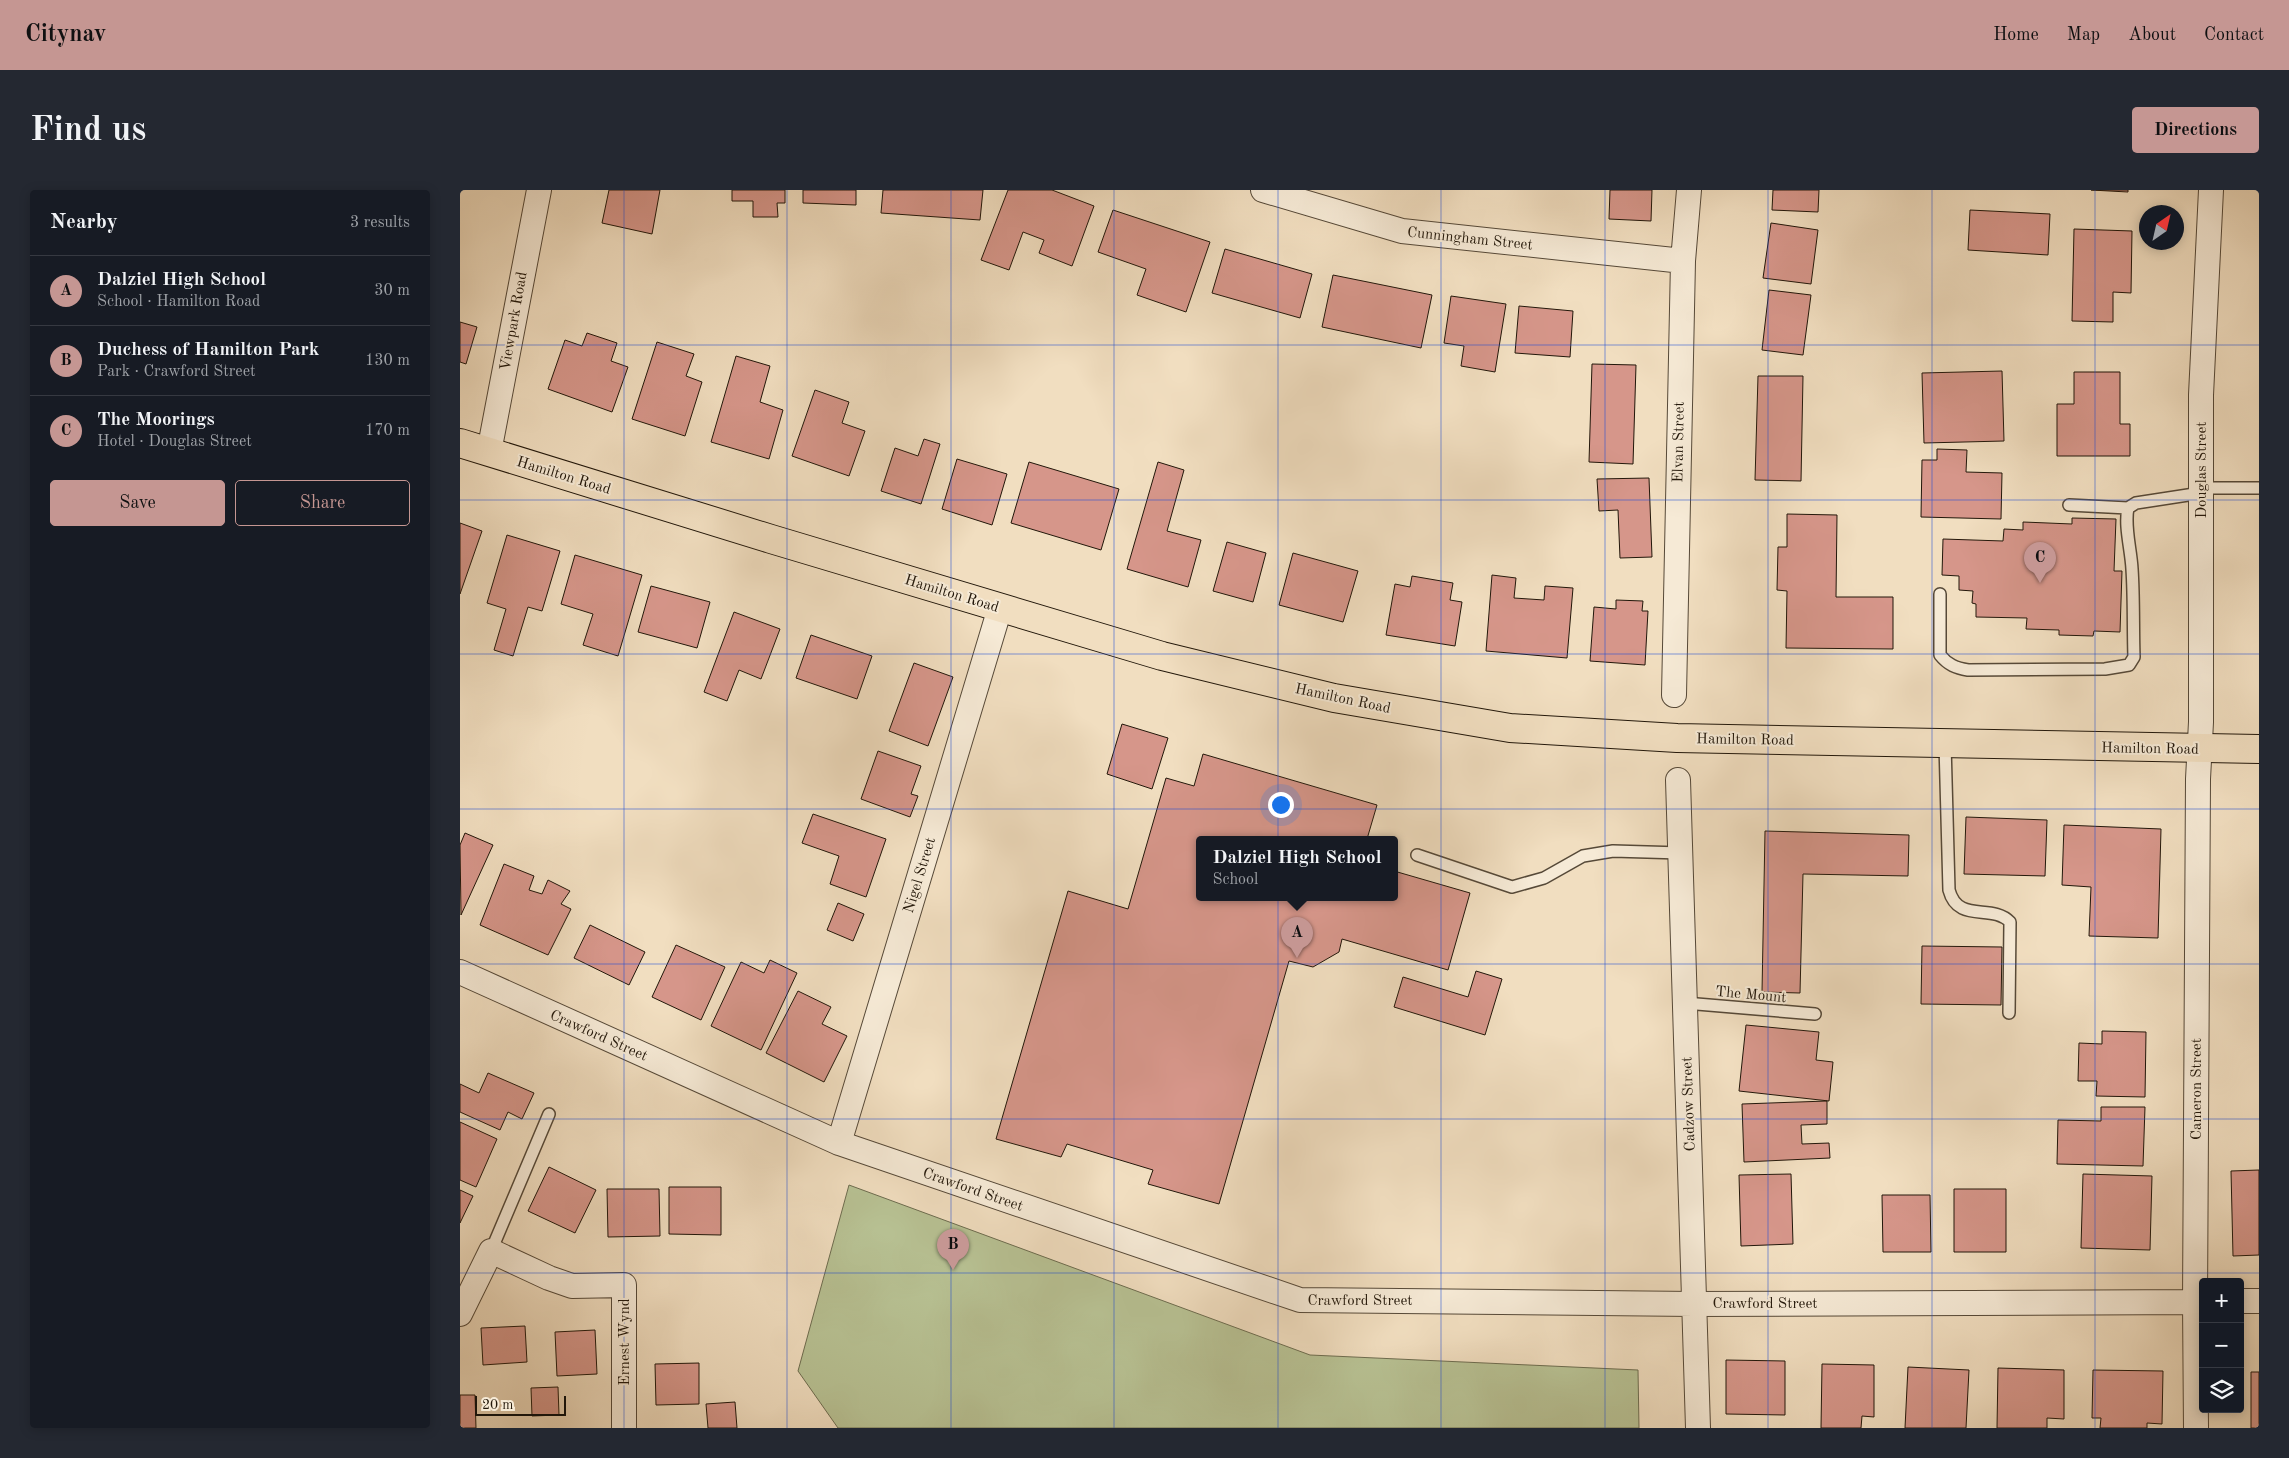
<!DOCTYPE html>
<html lang="en">
<head>
<meta charset="utf-8">
<style>
	:root { --surface:#171b24; --page:#242831; --text:#f1f3f6; --muted:#9ea1a6; --line:#363941; --accent:#c59692 }
	body { margin:0; font-family:"Old Standard TT",serif; background:var(--page); color:var(--text) }
	.controls { position:absolute; right:15px; bottom:15px; display:grid; overflow:hidden; border-radius:5px; box-shadow:0 2px 12px #0003 }
	.controls button { width:45px; height:45px; display:grid; place-items:center; padding:0; border:0; border-bottom:1px solid var(--line); background:var(--surface); color:var(--text); font:25px sans-serif }
	.compass { position:absolute; left:1679px; top:15px; width:45px; height:45px; border-radius:50%; background:var(--surface); box-shadow:0 2px 12px #0003; rotate:34deg }
	.scale { position:absolute; left:15px; bottom:12px; width:91px; box-sizing:border-box; padding-left:5px; border:2px solid #22170a; border-top:0; font-size:14px; line-height:18px; white-space:nowrap; color:#22170a; -webkit-text-stroke:4px #f6ead6; paint-order:stroke }
	.you { position:absolute; left:820px; top:614px; width:18px; height:18px; margin:-12px; border:4px solid #fff; border-radius:50%; background:#1a73e8; box-shadow:0 0 0 8px #1a73e833 }
	.badge { display:grid; place-items:center; width:32px; height:32px; border-radius:50%; background:var(--accent); color:#111; font-size:16px; font-weight:700 }
	.pin { position:absolute; translate:-50% -41px; filter:drop-shadow(0 1px 2px #0008) }
	.pin::after { content:''; position:absolute; top:26px; width:18px; height:15px; background:inherit; clip-path:polygon(0 0,100% 0,50% 100%) }
	.popup { position:absolute; left:736px; top:646px; width:202px; height:65px; box-sizing:border-box; display:grid; place-content:center; border-radius:5px; background:var(--surface); filter:drop-shadow(0 1px 4px #0005); font-size:16px; white-space:nowrap; color:var(--muted) }
	.popup b { font-size:19px; color:var(--text) }
	.popup::after { content:''; position:absolute; left:50%; top:100%; margin-left:-10px; border:10px solid transparent; border-top-color:var(--surface) }
	.list { margin:0; padding:0; list-style:none }
	h2 { display:flex; justify-content:space-between; align-items:center; height:65px; margin:0; padding:0 20px; font-size:21px }
	h2 small { font-size:16px; font-weight:400; color:var(--muted) }
	.list li { display:grid; grid-template-columns:32px 1fr auto; gap:15px; align-items:center; box-sizing:border-box; height:70px; padding:0 20px; border-top:1px solid var(--line) }
	.list b { display:block; font-size:19px; white-space:nowrap }
	.list p { margin:0; font-size:16px; white-space:nowrap; color:var(--muted) }
	.list em { font-size:16px; font-style:normal; color:var(--muted) }
	.actions { display:flex; gap:10px; padding:15px 20px }
	.actions a { flex:1; padding:11px 0; border:1px solid var(--accent); border-radius:5px; text-align:center; font-size:18px; color:var(--accent) }
	.actions .main { background:var(--accent); color:#111 }
	.icon { flex:none; width:28px; height:28px; fill:none; stroke:currentColor; stroke-width:2; stroke-linecap:round; stroke-linejoin:round }
	.map { position:relative; flex:none; width:1799px; height:1238px; overflow:hidden; border-radius:5px }
	header { display:flex; align-items:center; gap:30px; box-sizing:border-box; height:70px; padding:0 25px; background:var(--accent); color:#111 }
	header strong { font-size:24px }
	nav { display:flex; gap:28px; margin-inline-start:auto; font-size:18px }
	.intro { display:flex; align-items:center; justify-content:space-between; box-sizing:border-box; height:120px; padding:0 30px }
	h1 { margin:0; font-size:35px }
	.button { padding:12px 22px; border-radius:5px; background:var(--accent); color:#111; font-size:18px; font-weight:700 }
	main { display:flex; gap:30px; padding:0 30px }
	aside { flex:1; background:var(--surface); border-radius:5px; box-shadow:0 2px 12px #0003 }
	.map>svg:first-child { display:block }
	.green { fill:#b8c294; stroke:#6d6c4f }
	.building { fill:#d6968a; stroke:#22170a }
	.lines { fill:none; stroke-linecap:round; stroke-linejoin:round }
	.service-casing { stroke:#564938; stroke-width:14 }
	.minor-casing { stroke:#564938; stroke-width:26 }
	.primary-casing { stroke:#22170a; stroke-width:30 }
	.service { stroke:#f6ead6; stroke-width:11 }
	.minor { stroke:#f6ead6; stroke-width:24 }
	.primary { stroke:#f1dec0; stroke-width:28 }
	.grid { fill:none; stroke:#1d4ed8; stroke-width:1; stroke-opacity:0.55 }
	.labels { text-anchor:middle; stroke-width:4; stroke-linejoin:round; paint-order:stroke }
	.street-label { font-size:15px; fill:#22170a; stroke:#f6ead6 }
</style>
</head>
<body>
<header>
<strong>Citynav</strong>
<nav><a>Home</a><a>Map</a><a>About</a><a>Contact</a></nav>
</header>
<div class="intro"><h1>Find us</h1><a class="button">Directions</a></div>
<main>
<aside>
<h2>Nearby<small>3 results</small></h2>
<ul class="list">
<li><span class="badge">A</span><div><b>Dalziel High School</b><p>School · Hamilton Road</p></div><em>30 m</em></li>
<li><span class="badge">B</span><div><b>Duchess of Hamilton Park</b><p>Park · Crawford Street</p></div><em>130 m</em></li>
<li><span class="badge">C</span><div><b>The Moorings</b><p>Hotel · Douglas Street</p></div><em>170 m</em></li>
</ul>
<div class="actions"><a class="main">Save</a><a>Share</a></div>
</aside>
<div class="map">
<svg width="1799" height="1238" viewBox="0 0 1799 1238">
	<rect width="100%" height="100%" fill="#f1dec0"/>
	<filter id="stains"><feTurbulence type="fractalNoise" baseFrequency=".004" numOctaves="4"/><feColorMatrix values="0 0 0 0 .2 0 0 0 0 .09 0 0 0 0 .02 0 0 0 .5 -.17"/></filter>
	<radialGradient id="worn" r=".72"><stop offset=".6" stop-color="#630" stop-opacity="0"/><stop offset="1" stop-color="#630" stop-opacity=".3"/></radialGradient>
	<!-- green -->
	<path class="green" d="M389,995L850,1165L1178,1180L1179,1238H378L338,1181Z"/>
	<!-- building -->
	<path class="building" d="M149,0H200L192,44L142,33Z
		M272,0H325V13H317L318,27H293V11H272Z
		M343,0H396V15L343,13Z
		M423,0H523L520,30L421,23Z
		M548,0H592L634,16L612,76L579,63L584,50L563,42L549,80L521,70Z
		M1150,0H1192L1191,31L1149,29Z
		M1313,0H1359L1358,22L1312,20Z
		M1631,0H1668V2Z
		M653,20L750,52L726,122L677,105L686,79L638,62Z
		M1510,20L1590,24L1588,65L1508,60Z
		M1311,33L1358,40L1351,94L1303,88Z
		M1614,39L1672,41L1671,103L1653,102V132L1612,131Z
		M765,59L852,84L840,128L752,103Z
		M873,85L972,105L961,158L862,137Z
		M1309,100L1351,105L1343,165L1302,160Z
		M991,106L1046,114L1035,182L1001,176L1004,156L984,153Z
		M1059,116L1113,121L1110,167L1055,163Z
		M0,132L17,137L6,174L0,172Z
		M127,143L157,153L151,171L168,177L152,222L88,199L105,150L122,156Z
		M197,152L234,164L226,186L242,192L225,246L172,229Z
		M276,166L310,176L300,212L323,220L309,269L251,252Z
		M1132,174L1176,175L1173,274L1129,272Z
		M1542,181L1544,251L1464,253L1462,183Z
		M1614,182H1660V234H1670V266H1597V214H1614Z
		M1298,186H1343L1341,291L1295,290Z
		M355,200L389,212L382,233L405,241L389,286L332,266Z
		M464,249L480,254L461,314L421,301L435,258L458,266Z
		M1477,259L1507,260L1506,282L1542,283L1541,329L1461,327L1462,270H1477Z
		M497,269L547,284L532,335L482,319Z
		M569,272L659,299L641,360L551,333Z
		M698,272L724,280L707,341L741,350L728,397L667,379Z
		M1189,288L1192,367L1160,368L1158,320L1139,321L1137,289Z
		M1327,324L1377,325L1376,407H1433V459L1326,458L1327,401L1317,400L1318,357H1327Z
		M1612,328L1656,329L1654,381H1662L1660,442L1634,441L1633,446L1599,445V440L1566,439L1567,428L1516,427V414L1512,413L1513,401L1499,400V386L1482,385L1483,349L1543,351L1544,339L1563,340V332L1612,334Z
		M0,333L22,341L0,404Z
		M47,345L100,361L82,421L68,417L53,466L34,460L46,419L27,413Z
		M767,352L806,363L793,412L753,401Z
		M833,363L898,381L883,432L819,415Z
		M115,365L182,385L158,466L123,455L133,424L101,414Z
		M1032,385L1056,388L1054,408L1084,410L1085,396L1113,398L1107,468L1026,461Z
		M952,386L993,393L990,410L1002,412L995,456L926,445L935,394L950,397Z
		M191,396L250,412L237,458L178,442Z
		M1156,410L1183,411L1182,421H1188L1185,475L1130,471L1134,417L1156,419Z
		M274,422L320,439L301,489L279,480L267,511L244,502Z
		M351,445L412,466L397,509L336,488Z
		M454,473L493,487L468,556L429,541Z
		M662,534L708,548L692,599L647,584Z
		M418,561L461,576L451,604L458,606L450,627L401,609Z
		M743,564L917,615L907,649H740V707H934V681L1010,703L988,780L882,749L879,762L853,777L829,771L759,1014L688,994L693,980L607,954L601,967L536,949L608,701L668,719L706,588L734,596Z
		M353,624L426,649L406,707L370,694L379,666L342,653Z
		M1506,627L1587,630L1585,686L1504,684Z
		M1604,635L1701,639L1698,748L1629,746L1631,697L1602,695Z
		M1305,641L1449,645L1448,686L1343,684L1340,803L1302,802Z
		M5,643L33,655L1,725L0,655Z
		M44,674L74,686L69,700L82,704L88,690L110,701L101,714L111,719L88,765L20,735Z
		M378,713L404,724L393,751L367,740Z
		M130,735L185,762L169,795L114,768Z
		M216,755L265,777L241,830L192,807Z
		M1462,756L1542,757L1541,815L1461,814Z
		M310,770L337,783L301,860L251,836L281,772L304,783Z
		M1016,781L1042,789L1025,845L934,817L943,787L1008,807Z
		M338,801L371,817L362,834L387,846L364,892L306,863Z
		M1286,835L1359,842L1356,870L1373,872L1369,911L1279,901Z
		M1642,841L1686,842L1685,907L1636,906L1637,891H1618L1619,853L1642,854Z
		M28,883L74,903L62,929L48,922L40,940L0,922V894L19,903Z
		M1367,911V934L1341,935L1342,954L1369,953L1370,968L1284,972L1282,914Z
		M1641,917H1685L1683,976L1597,974L1598,930L1641,931Z
		M0,932L37,949L16,997L0,990Z
		M89,977L136,1000L115,1043L68,1021Z
		M1799,980V1065L1773,1066L1771,981Z
		M1331,984L1333,1054L1281,1056L1279,985Z
		M1623,984L1692,986L1690,1060L1621,1058Z
		M209,997H261V1045L209,1044Z
		M147,999H199L200,1046L148,1047Z
		M1494,999H1546V1062H1494Z
		M0,1000L13,1006L0,1033Z
		M1422,1005H1470L1471,1062H1423Z
		M65,1136L67,1172L23,1175L21,1138Z
		M135,1140L137,1184L97,1186L95,1142Z
		M1266,1170L1325,1171V1225L1266,1224Z
		M239,1173V1214L196,1215L195,1174Z
		M1362,1174L1414,1175V1227L1402,1226L1401,1238H1361Z
		M1448,1177L1509,1180L1506,1238H1445Z
		M1538,1178L1604,1180V1229L1587,1228V1238H1537Z
		M1633,1180L1703,1181L1702,1234L1687,1233V1238H1640L1641,1228H1632Z
		M1791,1182H1799V1238H1791Z
		M98,1197L99,1225L72,1226L71,1198Z
		M0,1205H15L16,1238H0Z
		M275,1212L277,1238H248L246,1214Z"/>
	<g class="lines">
		<!-- service casing -->
		<g class="service-casing">
			<path id="service" d="M1741,298H1799
				M1609,315L1668,318
				M1480,404V465C1488,475 1496,478 1508,480L1645,479L1669,475L1674,467C1673,438 1674,408 1672,379C1671,359 1664,336 1668,318L1676,313L1741,303
				M1485,554L1489,700C1498,734 1532,713 1550,732L1549,823
				M957,665L1052,697L1084,688L1123,666L1153,661L1221,663
				M1225,813L1355,824
				M31,1061L89,924"/>
		</g>
		<!-- minor casing -->
		<g class="minor-casing">
			<path id="minor" d="M803,0L942,41L1223,71
				M29,262L79,0
				M1214,505L1223,71L1229,0
				M1218,590L1238,1238
				M0,782L379,953L840,1110L1234,1114L1743,1112
				M379,953L540,418
				M1780,1111H1799
				M0,1124L31,1061L89,1088L112,1096L164,1095V1238
				M1736,1238L1735,1112L1738,589L1741,532V205L1751,0"/>
		</g>
		<!-- primary casing -->
		<g class="primary-casing">
			<path id="primary" d="M0,253L311,349L702,466L874,508L1050,538L1217,548L1799,559"/>
		</g>
		<!-- service -->
		<use href="#service" class="service"/>
		<!-- minor -->
		<use href="#minor" class="minor"/>
		<!-- primary -->
		<use href="#primary" class="primary"/>
	</g>
	<!-- grid -->
	<path class="grid" d="M164,0V1238M327,0V1238M491,0V1238M654,0V1238M818,0V1238M981,0V1238M1145,0V1238M1308,0V1238M1472,0V1238M1635,0V1238M0,155H1799M0,310H1799M0,464H1799M0,619H1799M0,774H1799M0,929H1799M0,1083H1799"/>
	<g class="labels">
		<!-- street labels -->
		<g class="street-label">
			<text transform="translate(1010 48) rotate(6)" y="5">Cunningham Street</text>
			<text transform="translate(53 131) rotate(-80)" y="5">Viewpark Road</text>
			<text transform="translate(1218 252) rotate(-89)" y="5">Elvan Street</text>
			<text transform="translate(1741 280) rotate(-90)" y="5">Douglas Street</text>
			<text transform="translate(104 285) rotate(17)" y="5">Hamilton Road</text>
			<text transform="translate(492 403) rotate(17)" y="5">Hamilton Road</text>
			<text transform="translate(883 508) rotate(12)" y="5">Hamilton Road</text>
			<text transform="translate(1285 549) rotate(1)" y="5">Hamilton Road</text>
			<text transform="translate(1690 558) rotate(1)" y="5">Hamilton Road</text>
			<text transform="translate(459 685) rotate(-73)" y="5">Nigel Street</text>
			<text transform="translate(1291 804) rotate(5)" y="5">The Mount</text>
			<text transform="translate(139 845) rotate(24)" y="5">Crawford Street</text>
			<text transform="translate(1736 899) rotate(-90)" y="5">Cameron Street</text>
			<text transform="translate(1228 914) rotate(-92)" y="5">Cadzow Street</text>
			<text transform="translate(513 999) rotate(19)" y="5">Crawford Street</text>
			<text x="900" y="1115">Crawford Street</text>
			<text x="1305" y="1118">Crawford Street</text>
			<text transform="translate(164 1152) rotate(-90)" y="5">Ernest Wynd</text>
		</g>
	</g>
	<rect width="100%" height="100%" filter="url(#stains)"/>
	<rect width="100%" height="100%" fill="url(#worn)"/>
</svg>
<div class="controls">
<button>+</button>
<button>−</button>
<button><svg class="icon" aria-label="layers" viewBox="0 0 24 24"><path d="M12 4l9 5-9 5-9-5zM3 14l9 5 9-5"/></svg></button>
</div>
<svg class="compass" viewBox="-18 -18 36 36"><path d="M0-13l5 13h-10z" fill="#e53935"/><path d="M0 13l5-13h-10z" fill="#9ea1a6"/></svg>
<div class="scale">20 m</div>
<div class="you"></div>
<div class="pin badge" style="left:837px;top:768px">A</div>
<div class="popup"><b>Dalziel High School</b>School</div>
<div class="pin badge" style="left:493px;top:1080px">B</div>
<div class="pin badge" style="left:1580px;top:393px">C</div>
</div>
</main>
</body>
</html>
